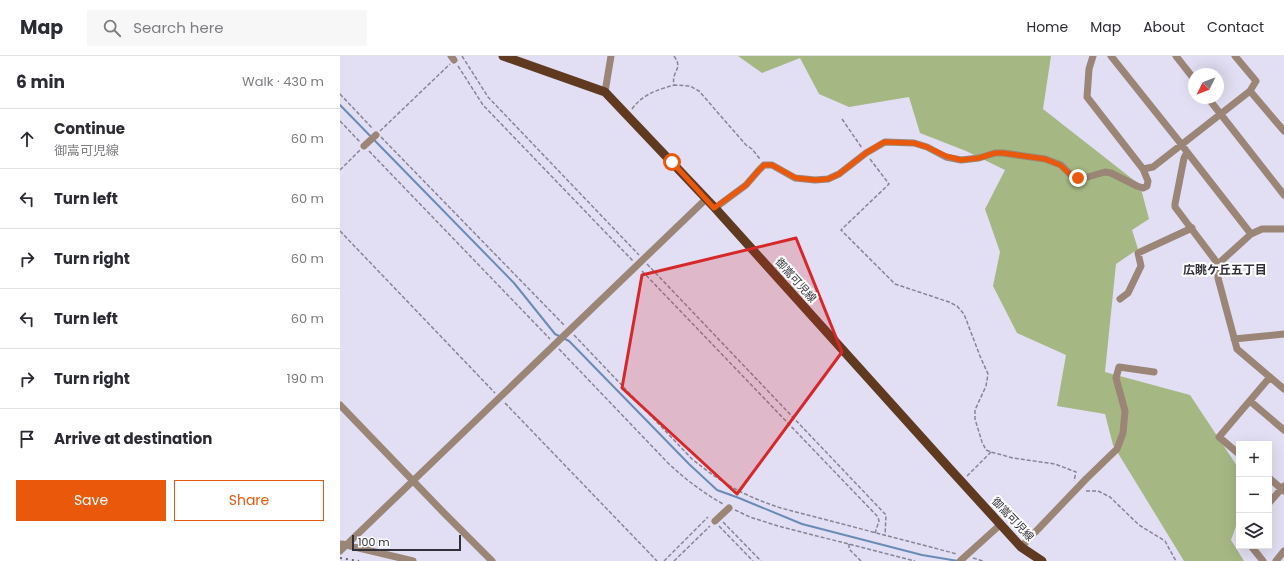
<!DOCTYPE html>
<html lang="en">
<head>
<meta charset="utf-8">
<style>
	:root { --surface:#fff; --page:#f7f7f7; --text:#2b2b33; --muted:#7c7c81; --line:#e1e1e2; --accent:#ea580c }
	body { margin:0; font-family:Poppins,"Noto Sans JP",sans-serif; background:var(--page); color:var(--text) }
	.controls { position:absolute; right:12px; bottom:12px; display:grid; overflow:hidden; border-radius:0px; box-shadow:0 4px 16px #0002 }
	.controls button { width:36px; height:36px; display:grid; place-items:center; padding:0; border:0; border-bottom:1px solid var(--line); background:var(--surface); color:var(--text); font:20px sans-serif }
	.compass { position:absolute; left:848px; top:12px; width:36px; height:36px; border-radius:50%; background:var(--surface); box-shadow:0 4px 16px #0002; rotate:227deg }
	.scale { position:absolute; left:12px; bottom:10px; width:109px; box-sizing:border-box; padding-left:4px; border:2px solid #313038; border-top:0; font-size:11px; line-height:14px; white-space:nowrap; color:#313038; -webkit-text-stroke:3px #fff; paint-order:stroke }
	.stop { position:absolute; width:12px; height:12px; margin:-9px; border:3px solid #ea580c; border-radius:50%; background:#fff }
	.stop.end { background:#ea580c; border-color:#fff; box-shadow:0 1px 4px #0008 }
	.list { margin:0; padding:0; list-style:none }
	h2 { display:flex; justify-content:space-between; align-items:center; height:52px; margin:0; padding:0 16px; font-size:17px }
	h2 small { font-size:13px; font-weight:400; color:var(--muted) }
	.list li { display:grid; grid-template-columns:26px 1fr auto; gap:12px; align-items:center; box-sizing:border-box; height:60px; padding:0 16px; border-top:1px solid var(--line) }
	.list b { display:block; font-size:15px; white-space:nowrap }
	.list p { margin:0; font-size:13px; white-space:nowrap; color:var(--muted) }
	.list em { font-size:13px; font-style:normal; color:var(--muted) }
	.actions { display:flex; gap:8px; padding:12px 16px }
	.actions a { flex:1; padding:9px 0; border:1px solid var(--accent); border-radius:0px; text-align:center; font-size:14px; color:var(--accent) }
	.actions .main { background:var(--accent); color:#fff }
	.icon { flex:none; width:22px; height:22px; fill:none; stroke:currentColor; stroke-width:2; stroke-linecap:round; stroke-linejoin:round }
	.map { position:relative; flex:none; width:944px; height:505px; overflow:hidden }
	header { display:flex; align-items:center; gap:24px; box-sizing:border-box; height:56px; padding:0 20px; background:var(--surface); border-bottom:1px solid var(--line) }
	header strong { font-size:19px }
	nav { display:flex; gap:22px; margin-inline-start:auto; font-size:14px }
	.search { width:280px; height:36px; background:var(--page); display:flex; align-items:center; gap:10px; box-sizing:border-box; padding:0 14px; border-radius:0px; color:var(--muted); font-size:15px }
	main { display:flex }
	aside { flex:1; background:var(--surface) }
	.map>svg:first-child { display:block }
	.forest { fill:#a5b883 }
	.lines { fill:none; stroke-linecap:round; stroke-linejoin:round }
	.stream { stroke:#698bb6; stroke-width:2 }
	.path { stroke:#878593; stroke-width:1.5; stroke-dasharray:4 2; stroke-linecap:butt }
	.minor { stroke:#9b8577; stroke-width:7 }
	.major { stroke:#5f3a21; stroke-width:9 }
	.rail { stroke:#65636f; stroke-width:2; stroke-dasharray:2 4; stroke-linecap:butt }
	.route { stroke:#ea580c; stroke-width:5 }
	.marked { fill:#d62828; fill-opacity:0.2; stroke:#d62828; stroke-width:3; stroke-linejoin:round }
	.labels { text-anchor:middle; stroke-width:4; stroke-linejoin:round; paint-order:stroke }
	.street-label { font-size:11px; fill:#313038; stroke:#fff }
	.neighbourhood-label { font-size:12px; font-weight:bold; fill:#313038; stroke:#fff }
</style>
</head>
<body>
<header>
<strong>Map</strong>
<div class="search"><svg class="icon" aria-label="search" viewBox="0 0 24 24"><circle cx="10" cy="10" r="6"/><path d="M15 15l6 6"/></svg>Search here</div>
<nav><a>Home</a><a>Map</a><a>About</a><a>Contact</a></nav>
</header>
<main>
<aside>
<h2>6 min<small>Walk · 430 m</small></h2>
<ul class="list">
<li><svg class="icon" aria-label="ahead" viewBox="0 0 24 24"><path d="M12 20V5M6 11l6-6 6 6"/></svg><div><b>Continue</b><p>御嵩可児線</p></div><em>60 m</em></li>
<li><svg class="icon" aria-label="left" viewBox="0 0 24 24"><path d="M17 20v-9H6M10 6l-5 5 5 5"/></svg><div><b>Turn left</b></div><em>60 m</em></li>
<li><svg class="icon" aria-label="right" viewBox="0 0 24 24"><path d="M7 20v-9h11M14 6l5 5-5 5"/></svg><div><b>Turn right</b></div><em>60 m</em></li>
<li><svg class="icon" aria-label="left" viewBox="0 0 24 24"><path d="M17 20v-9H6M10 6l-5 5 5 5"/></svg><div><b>Turn left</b></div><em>60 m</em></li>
<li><svg class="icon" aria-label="right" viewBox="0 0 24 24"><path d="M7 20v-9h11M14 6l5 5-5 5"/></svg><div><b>Turn right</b></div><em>190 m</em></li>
<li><svg class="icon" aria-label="arrive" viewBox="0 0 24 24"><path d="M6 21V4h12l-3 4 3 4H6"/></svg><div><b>Arrive at destination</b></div></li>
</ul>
<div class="actions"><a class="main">Save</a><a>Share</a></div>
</aside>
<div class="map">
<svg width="944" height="505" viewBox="0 0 944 505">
	<rect width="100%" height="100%" fill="#e2def3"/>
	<!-- forest -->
	<path class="forest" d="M398,0H711L703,53L800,129L809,163L792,174L798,193L776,208L765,316L850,339L899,413V462L891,484L904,505H844L773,389L765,358L717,350L726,299L677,277L653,230L660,196L645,153L665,114L626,95L580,77L569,41L509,51L479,38L460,2L422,17Z"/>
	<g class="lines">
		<!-- stream -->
		<path class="stream" d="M0,49L174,227L215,278L229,285L349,408L377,434L399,442L462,468L582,499L618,505"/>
		<!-- path -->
		<path class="path" d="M122,0L148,41L299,199
			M334,0C344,14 331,14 334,29L350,30L359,35L406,89L412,93L420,103
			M118,10L143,49L293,205
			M0,38L33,73
			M292,53C303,38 317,34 334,29
			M502,63L522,92
			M0,65L20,86
			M40,75L110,8
			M41,81L224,269
			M29,95L210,283
			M530,103L549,128L501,174L555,228L609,246L617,250L624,258L640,300L648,318L646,330L635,354V363L642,386L646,394L651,396L673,402L715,408L736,416L734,425
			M0,114L20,94
			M0,175L155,337
			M307,208L546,459L545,480
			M302,215L538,461L539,465L535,477
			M234,279L352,403C383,428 404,440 441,452L617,498
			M219,293L328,407C345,423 362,436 383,448
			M165,347L317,505
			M627,420L651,396
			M746,435H758L770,441L799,469L825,485L836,505
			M395,454L410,461L438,470L575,505
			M383,466L421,505
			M379,470L413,505
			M509,488V493L521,505
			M633,502L643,505
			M324,505L368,461
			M334,505L370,470"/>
		<!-- minor -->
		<path class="minor" d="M111,0L114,4
			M771,0L842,89L847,96L911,178
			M836,0L854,23
			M910,35L944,75
			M265,36L271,0
			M868,42L944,139
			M24,90L36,79
			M847,96L844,102L835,148V151L878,208V222L897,293L944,333
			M803,113L813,111L910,35L916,25L895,0
			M375,152L406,129L419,114L424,109H432L455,122L475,124L488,123L499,118L526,97L545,86L574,87L587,91L606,101L621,104L639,102L655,97H663L705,103L721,109L731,119L738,122H744L765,116L771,117L797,130L803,132L807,130L808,125L803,113L747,41L749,13L753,0
			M878,208L911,178L922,173H944
			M780,243L788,237L801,210L798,197L852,172
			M894,283L944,278
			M910,345L944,374
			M0,349L103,456L152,505
			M899,398L879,381L930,321
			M929,422L944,435
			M929,447L944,430
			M375,465L389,452
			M2,488L73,505
			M911,490L923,505
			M681,491L746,423L777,393L783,377L785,355L776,322L779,311L814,316
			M0,495L366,143
			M620,505L661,468
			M936,505L944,495"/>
		<!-- major -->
		<path class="major" d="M163,0L265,36L375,152L610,413L681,491L702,505"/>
		<!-- rail -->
		<path class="rail" d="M0,502L19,505"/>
	</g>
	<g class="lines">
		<!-- route -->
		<path class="route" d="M332,106L374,152L406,129L419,114L424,109H432L456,122L476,124L488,123L499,118L526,97L544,86L574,87L587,91L606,100L621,104L639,102L655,97H663L705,103L720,109L731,119L738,122"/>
	</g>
	<!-- marked area -->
	<path class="marked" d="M456,182L502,296L397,438L282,332L302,219Z"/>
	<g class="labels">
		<!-- street labels -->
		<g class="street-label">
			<text transform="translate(456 224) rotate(48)" y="4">御嵩可児線</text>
			<text transform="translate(673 463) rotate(46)" y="4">御嵩可児線</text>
		</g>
		<!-- neighbourhood labels -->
		<g class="neighbourhood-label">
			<text x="885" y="218">広眺ケ丘五丁目</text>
		</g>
	</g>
</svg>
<div class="controls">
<button>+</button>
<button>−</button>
<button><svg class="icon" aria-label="layers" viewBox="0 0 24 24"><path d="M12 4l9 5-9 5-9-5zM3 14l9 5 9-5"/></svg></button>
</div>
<svg class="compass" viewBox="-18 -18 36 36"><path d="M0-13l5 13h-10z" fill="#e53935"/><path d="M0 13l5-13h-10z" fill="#7c7c81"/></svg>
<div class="scale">100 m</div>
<div class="stop" style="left:332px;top:106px"></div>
<div class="stop end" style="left:738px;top:122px"></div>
</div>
</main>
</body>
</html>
